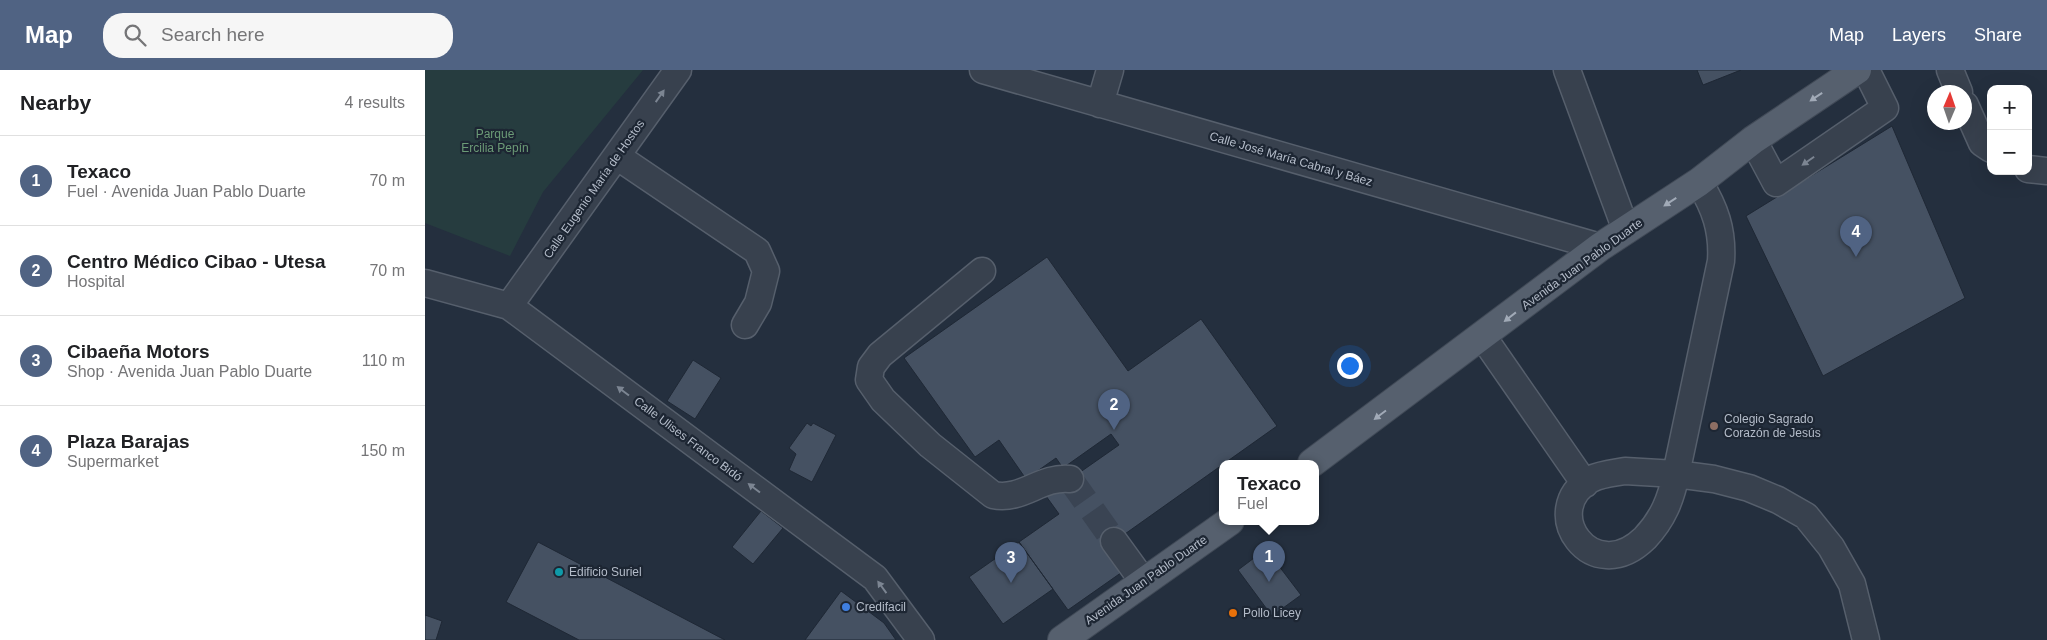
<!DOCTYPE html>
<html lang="en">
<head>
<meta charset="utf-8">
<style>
	:root { --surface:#fff; --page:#f6f6f6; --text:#202124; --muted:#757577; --line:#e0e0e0; --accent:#506383 }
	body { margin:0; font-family:Arial,sans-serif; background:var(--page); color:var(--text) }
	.controls { position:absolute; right:15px; top:15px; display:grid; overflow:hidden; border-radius:10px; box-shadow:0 5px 20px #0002 }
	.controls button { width:45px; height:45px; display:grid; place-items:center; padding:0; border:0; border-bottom:1px solid var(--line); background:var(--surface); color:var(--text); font:25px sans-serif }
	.compass { position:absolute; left:1502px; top:15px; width:45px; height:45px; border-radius:50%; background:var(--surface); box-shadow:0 5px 20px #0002; rotate:2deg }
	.you { position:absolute; left:924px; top:295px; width:18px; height:18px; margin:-12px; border:4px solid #fff; border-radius:50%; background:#1a73e8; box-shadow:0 0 0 8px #1a73e833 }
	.badge { display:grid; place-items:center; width:32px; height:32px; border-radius:50%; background:var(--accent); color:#fff; font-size:16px; font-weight:700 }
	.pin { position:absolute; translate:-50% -41px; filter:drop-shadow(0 1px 2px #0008) }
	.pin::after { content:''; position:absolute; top:26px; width:18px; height:15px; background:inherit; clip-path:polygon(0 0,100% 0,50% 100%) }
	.popup { position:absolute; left:794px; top:390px; width:100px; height:65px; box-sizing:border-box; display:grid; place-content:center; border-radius:10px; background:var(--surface); filter:drop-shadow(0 1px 4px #0005); font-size:16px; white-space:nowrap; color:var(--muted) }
	.popup b { font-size:19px; color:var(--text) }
	.popup::after { content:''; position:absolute; left:50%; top:100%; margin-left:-10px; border:10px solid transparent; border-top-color:var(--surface) }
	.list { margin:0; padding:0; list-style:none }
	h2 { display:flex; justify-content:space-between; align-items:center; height:65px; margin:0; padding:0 20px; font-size:21px }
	h2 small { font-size:16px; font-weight:400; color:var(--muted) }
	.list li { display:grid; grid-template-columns:32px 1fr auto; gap:15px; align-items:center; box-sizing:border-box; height:90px; padding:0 20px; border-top:1px solid var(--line) }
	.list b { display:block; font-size:19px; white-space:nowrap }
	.list p { margin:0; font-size:16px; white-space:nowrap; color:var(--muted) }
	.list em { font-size:16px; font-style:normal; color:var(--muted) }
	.icon { flex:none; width:28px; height:28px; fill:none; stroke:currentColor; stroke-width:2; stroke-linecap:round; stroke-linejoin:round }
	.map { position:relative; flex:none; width:1622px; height:570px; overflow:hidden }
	header { display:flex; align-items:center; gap:30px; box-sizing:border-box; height:70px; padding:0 25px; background:var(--accent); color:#fff }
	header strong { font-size:24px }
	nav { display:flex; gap:28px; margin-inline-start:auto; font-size:18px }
	.search { width:350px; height:45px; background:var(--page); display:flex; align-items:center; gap:12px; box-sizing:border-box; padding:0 18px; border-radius:20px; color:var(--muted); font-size:19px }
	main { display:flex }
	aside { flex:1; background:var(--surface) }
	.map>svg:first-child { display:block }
	.green { fill:#263c3f }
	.building { fill:#455162; stroke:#1f2835 }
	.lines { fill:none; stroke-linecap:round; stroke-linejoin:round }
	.minor-tunnel { stroke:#3a4453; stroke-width:26; stroke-dasharray:26 13; stroke-linecap:butt }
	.minor-casing { stroke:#565f6c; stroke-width:29 }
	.major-casing { stroke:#414a57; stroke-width:30 }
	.minor { stroke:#38414e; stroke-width:26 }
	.major { stroke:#56606e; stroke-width:28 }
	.oneway { fill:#7c8592 }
	.oneway2 { fill:#a1aab7 }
	.education-dot { fill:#8d6e63; stroke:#1d2633; stroke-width:2 }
	.culture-dot { fill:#0f9aa8; stroke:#1d2633; stroke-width:2 }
	.shop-dot { fill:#3f7fe0; stroke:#1d2633; stroke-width:2 }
	.food-dot { fill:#e8710a; stroke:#1d2633; stroke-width:2 }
	.labels { text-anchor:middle; stroke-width:4.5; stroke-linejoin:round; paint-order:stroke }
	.park-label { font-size:12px; fill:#6b9a76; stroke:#1d2633 }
	.street-label { font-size:12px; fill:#b4bcc9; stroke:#1d2633 }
	.poi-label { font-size:12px; fill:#b4bcc9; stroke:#1d2633; text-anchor:start }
</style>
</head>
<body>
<header>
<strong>Map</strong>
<div class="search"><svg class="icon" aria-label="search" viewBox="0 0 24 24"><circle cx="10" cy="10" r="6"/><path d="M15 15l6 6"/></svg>Search here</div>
<nav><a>Map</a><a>Layers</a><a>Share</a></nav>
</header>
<main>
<aside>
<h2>Nearby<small>4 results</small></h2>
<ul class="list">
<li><span class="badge">1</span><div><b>Texaco</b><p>Fuel · Avenida Juan Pablo Duarte</p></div><em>70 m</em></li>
<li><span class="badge">2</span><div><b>Centro Médico Cibao - Utesa</b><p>Hospital</p></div><em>70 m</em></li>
<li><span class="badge">3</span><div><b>Cibaeña Motors</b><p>Shop · Avenida Juan Pablo Duarte</p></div><em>110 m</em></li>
<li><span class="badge">4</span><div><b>Plaza Barajas</b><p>Supermarket</p></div><em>150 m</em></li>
</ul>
</aside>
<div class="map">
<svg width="1622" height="570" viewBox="0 0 1622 570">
	<rect width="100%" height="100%" fill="#242f3e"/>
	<!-- green -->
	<path class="green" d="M0,0H218L118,122L85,186L0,153Z"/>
	<!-- building -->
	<path class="building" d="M1272,0H1316L1278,15Z
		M1467,56L1540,228L1398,306L1321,146Z
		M622,187L703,301L776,249L852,356L683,476L700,500L643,540L594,472L634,444L621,426L694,375L686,364L638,398L631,388L601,409L574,370L550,387L479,288Z
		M268,290L296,308L270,349L242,331Z
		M382,353L386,356L388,353L411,365L387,412L364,400L371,384L364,378Z
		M336,441L358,458L328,494L307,477Z
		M113,472L300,570H154L81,532Z
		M594,472L628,519L578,554L544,507Z
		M841,479L876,525L847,546L813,500Z
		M416,521L459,553L471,570H380Z
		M0,545L17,551L11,570H0Z"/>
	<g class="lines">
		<!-- minor-tunnel -->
		<path class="minor-tunnel" d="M645,409L689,471"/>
		<!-- minor casing -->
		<g class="minor-casing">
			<path id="minor" d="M558,0L1175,177
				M1142,0L1201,160
				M1525,0L1534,22
				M675,34L685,0
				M1540,35L1557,73L1566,79
				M1328,70L1351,113L1460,38L1441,0
				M193,87L332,181L341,201L333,233L320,255
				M1603,99L1622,101
				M1274,112C1290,138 1298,160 1296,191L1251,404L1289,409L1324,418L1353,430L1381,446L1406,477L1427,514L1441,570
				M557,201L455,285L446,297L444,310L458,330L505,375L568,425C598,431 615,406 645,409
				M0,213L84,236L450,508L496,570
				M84,236L253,0
				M1058,267L1160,414
				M1200,401L1251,404C1246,429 1238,449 1220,468C1167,520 1112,440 1166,409C1176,404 1189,403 1200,401Z
				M689,471L718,511"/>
		</g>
		<!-- major casing -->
		<g class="major-casing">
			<path id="major" d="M887,393L1175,177L1274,112L1328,70L1432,0
				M637,570L805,451"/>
		</g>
		<!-- minor -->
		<use href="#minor" class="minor"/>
		<!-- major -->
		<use href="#major" class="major"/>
	</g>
	<!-- one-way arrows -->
	<defs><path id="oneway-solid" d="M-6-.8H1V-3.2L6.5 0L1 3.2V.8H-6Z" transform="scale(1.25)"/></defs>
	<g class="oneway">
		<use href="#oneway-solid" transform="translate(235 26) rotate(-55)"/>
		<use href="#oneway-solid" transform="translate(1383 91) rotate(145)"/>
		<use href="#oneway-solid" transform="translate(198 321) rotate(-143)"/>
		<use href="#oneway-solid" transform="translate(329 418) rotate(-143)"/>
		<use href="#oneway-solid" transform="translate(457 517) rotate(-126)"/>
	</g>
	<g class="oneway2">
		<use href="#oneway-solid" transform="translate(1391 27) rotate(146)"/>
		<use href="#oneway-solid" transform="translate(1245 132) rotate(147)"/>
		<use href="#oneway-solid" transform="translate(1085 247) rotate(142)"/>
		<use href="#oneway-solid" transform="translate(955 345) rotate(143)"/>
	</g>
	<!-- markers -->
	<circle class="education-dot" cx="1289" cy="356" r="5"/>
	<circle class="culture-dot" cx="134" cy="502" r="5"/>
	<circle class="shop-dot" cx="421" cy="537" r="5"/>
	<circle class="food-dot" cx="808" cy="543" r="5"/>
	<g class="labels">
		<!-- park labels -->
		<g class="park-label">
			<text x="70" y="68">Parque<tspan x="70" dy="14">Ercilia Pepín</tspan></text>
		</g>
		<!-- street labels -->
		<g class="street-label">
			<text transform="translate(866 89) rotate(16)" y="4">Calle José María Cabral y Báez</text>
			<text transform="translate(169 119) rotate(-55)" y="4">Calle Eugenio María de Hostos</text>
			<text transform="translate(1157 194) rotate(-36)" y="4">Avenida Juan Pablo Duarte</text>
			<text transform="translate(263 369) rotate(37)" y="4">Calle Ulises Franco Bidó</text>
			<text transform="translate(721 510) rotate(-35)" y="4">Avenida Juan Pablo Duarte</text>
		</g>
		<!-- poi labels -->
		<g class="poi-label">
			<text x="1299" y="353">Colegio Sagrado<tspan x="1299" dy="14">Corazón de Jesús</tspan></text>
			<text x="144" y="506">Edificio Suriel</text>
			<text x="431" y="541">Credifacil</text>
			<text x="818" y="547">Pollo Licey</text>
		</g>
	</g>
</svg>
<div class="controls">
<button>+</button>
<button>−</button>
</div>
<svg class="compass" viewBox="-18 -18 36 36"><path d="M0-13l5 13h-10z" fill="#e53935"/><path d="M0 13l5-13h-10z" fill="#757577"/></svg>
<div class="you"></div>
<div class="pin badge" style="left:844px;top:512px">1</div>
<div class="popup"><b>Texaco</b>Fuel</div>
<div class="pin badge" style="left:689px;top:360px">2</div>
<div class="pin badge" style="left:586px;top:513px">3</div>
<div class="pin badge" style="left:1431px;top:187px">4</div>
</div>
</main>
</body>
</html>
